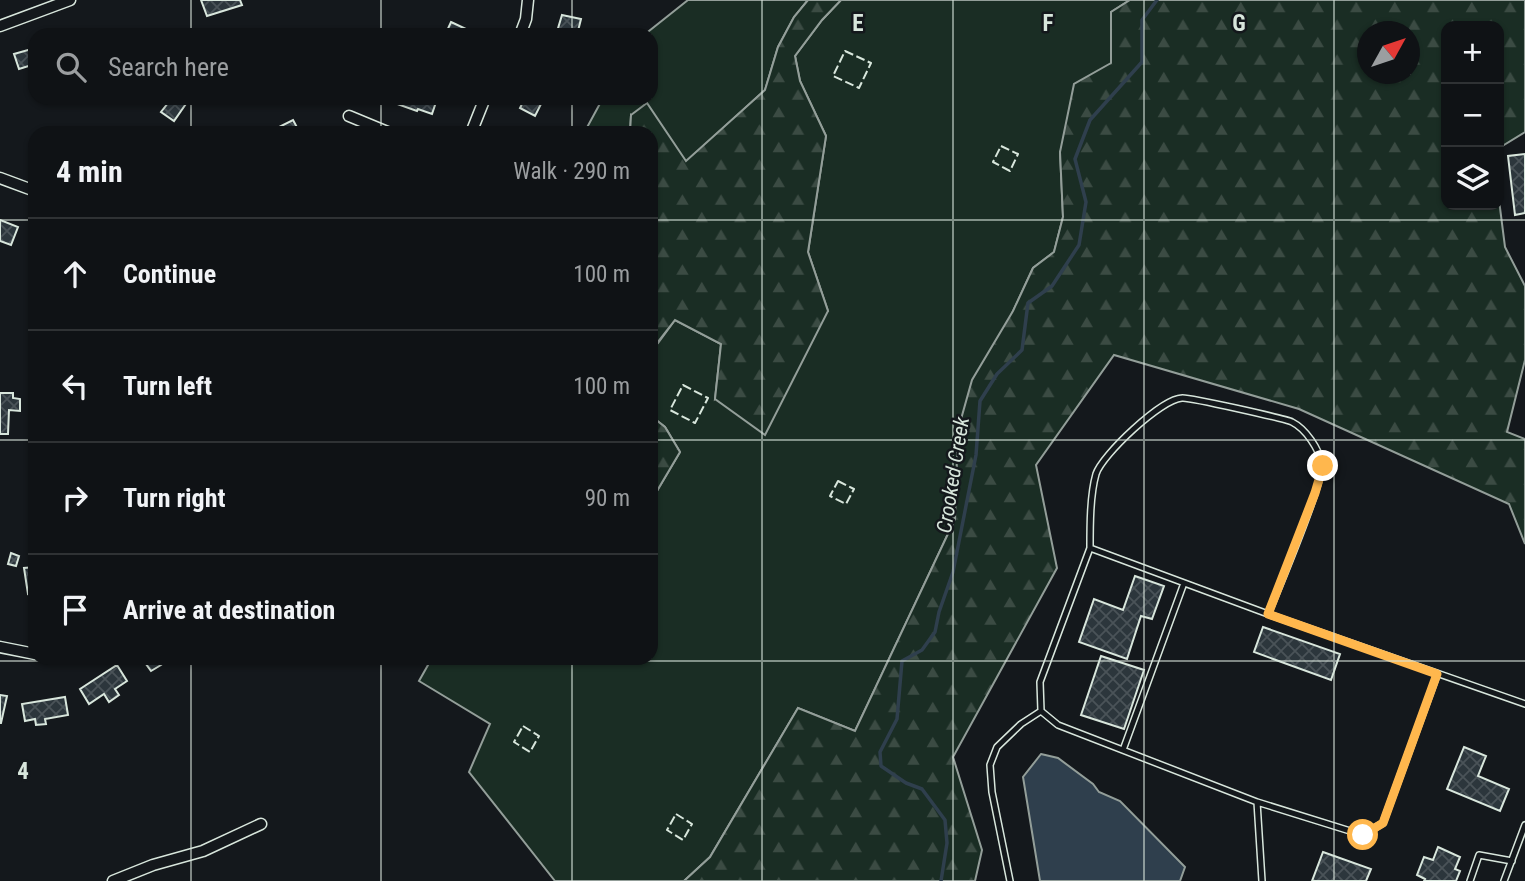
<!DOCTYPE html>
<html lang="en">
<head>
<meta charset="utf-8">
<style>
	:root { --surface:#0f1215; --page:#1d2022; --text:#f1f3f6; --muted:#9b9ea0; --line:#2f3234 }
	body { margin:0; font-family:"Roboto Condensed",sans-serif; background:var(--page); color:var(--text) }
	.controls { position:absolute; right:21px; top:21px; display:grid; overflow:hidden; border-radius:14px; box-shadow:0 2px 5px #0004 }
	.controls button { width:63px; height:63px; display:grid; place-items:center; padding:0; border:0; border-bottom:2px solid var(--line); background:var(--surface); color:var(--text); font:35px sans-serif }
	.compass { position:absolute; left:1357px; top:21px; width:63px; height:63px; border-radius:50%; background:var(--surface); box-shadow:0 2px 5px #0004; rotate:50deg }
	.stop { position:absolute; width:21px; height:21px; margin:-16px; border:5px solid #ffb74d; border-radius:50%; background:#fff }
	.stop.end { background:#ffb74d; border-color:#fff; box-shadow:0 2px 7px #0008 }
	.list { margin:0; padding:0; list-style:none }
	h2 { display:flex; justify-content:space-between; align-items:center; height:91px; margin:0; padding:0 28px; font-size:30px }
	h2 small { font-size:23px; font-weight:400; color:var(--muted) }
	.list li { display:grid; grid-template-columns:46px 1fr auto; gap:21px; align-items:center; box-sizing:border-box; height:112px; padding:0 28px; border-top:2px solid var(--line) }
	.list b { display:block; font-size:26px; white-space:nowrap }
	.list em { font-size:23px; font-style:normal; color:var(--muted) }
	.icon { flex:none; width:38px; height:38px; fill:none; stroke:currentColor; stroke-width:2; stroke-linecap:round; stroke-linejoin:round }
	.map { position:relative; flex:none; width:1525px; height:881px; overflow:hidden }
	.search { position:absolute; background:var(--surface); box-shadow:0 2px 5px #0004; left:28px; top:28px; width:630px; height:77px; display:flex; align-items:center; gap:18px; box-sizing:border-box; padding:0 24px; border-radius:21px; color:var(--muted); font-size:26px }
	.panel { position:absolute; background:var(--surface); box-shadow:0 2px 5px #0004; left:28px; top:126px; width:630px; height:539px; border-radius:21px }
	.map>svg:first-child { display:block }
	.grass { fill:#1a2d24; stroke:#939e99; stroke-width:2 }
	.forest { fill:url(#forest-firs); stroke:#939e99; stroke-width:2; fill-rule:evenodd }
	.water { fill:#2f3f4d; stroke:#939e99; stroke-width:2 }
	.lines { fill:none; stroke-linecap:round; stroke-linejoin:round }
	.stream { stroke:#2f3f4d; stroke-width:3.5 }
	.building { fill:url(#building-cross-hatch); stroke:#d8e6dc; stroke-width:2 }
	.lane-casing { stroke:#d8e6dc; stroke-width:8 }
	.street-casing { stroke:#d8e6dc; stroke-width:13 }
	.lane { stroke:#14181c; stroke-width:5 }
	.street { stroke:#14181c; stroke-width:10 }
	.fence { stroke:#d8e6dc; stroke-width:2; stroke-dasharray:9 3.5; stroke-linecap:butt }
	.route { stroke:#ffb74d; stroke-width:9 }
	.grid { fill:none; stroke:#d8e6dc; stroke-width:2; stroke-opacity:0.55 }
	.labels { text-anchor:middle; stroke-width:5; stroke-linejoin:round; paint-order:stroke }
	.water-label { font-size:21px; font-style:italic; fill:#d8e6dc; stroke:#14181c }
	.grid-label { font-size:23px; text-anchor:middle; font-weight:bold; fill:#d8e6dc; stroke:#14181c; stroke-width:5; stroke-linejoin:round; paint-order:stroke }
</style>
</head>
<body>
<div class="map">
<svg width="1525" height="881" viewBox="0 0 1525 881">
	<defs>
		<pattern id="forest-firs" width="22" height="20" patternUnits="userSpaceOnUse" patternTransform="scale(1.75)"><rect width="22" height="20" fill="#1a2d24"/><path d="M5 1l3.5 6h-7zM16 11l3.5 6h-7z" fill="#3b4b43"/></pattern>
		<pattern id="building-cross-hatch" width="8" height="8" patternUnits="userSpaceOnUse" patternTransform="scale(1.75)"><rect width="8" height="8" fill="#2c363c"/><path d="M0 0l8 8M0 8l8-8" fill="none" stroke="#4a5358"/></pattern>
	</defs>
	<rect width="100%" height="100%" fill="#14181c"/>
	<!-- grass -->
	<path class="grass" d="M688,0H808L794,17L778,47L765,90L686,162L631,115L630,133H584L603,98H651V35H644Z
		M841,0H1130L1111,12V63L1060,152L1063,217L1054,252L1033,268L958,430L955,519L855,731L798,708L710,857L684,881H555L469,772L490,724L419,681L432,658H651V501L680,452L665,427L651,416V341L658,343L675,320L721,344L715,399L828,311L808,252L826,136L800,81L795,56L822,20Z"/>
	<!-- forest -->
	<path class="forest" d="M808,0H841L822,20L795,56L800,81L826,136L808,252L828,311L765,435L715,399L721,344L675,320L657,343L651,341V133H630L631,115L647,103L686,161L765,90L778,47L794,17Z
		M1130,0H1525V132L1499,148V26H1446V205H1499V200L1505,247L1525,286V360L1507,432L1525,439V544L1509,504L1299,409L1114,355L1036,465L1057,568L953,757L982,850L975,881H684L710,857L798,708L855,731L955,519L958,430L972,380L1013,311L1033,268L1054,252L1063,217L1060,152L1074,84L1111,63V12ZM1368,32H1410V74H1368Z
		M651,416L665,427L680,452L651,501Z"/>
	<!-- water -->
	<path class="water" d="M1041,754L1058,758L1093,784L1099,792L1120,801L1185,867L1180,881H1040L1023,777Z"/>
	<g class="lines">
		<!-- stream -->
		<path class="stream" d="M941,881L947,843L945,820L922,789L906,783L881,766L880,752L897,719L902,661L922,650L935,632L939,612L953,572L976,455L980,401L997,374L1022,350L1028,303L1052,286L1079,245L1086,202L1075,159L1090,120L1142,62V20L1157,0"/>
	</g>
	<!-- building -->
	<path class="building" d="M201,0H240L242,5L207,16Z
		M562,15L581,19L577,35H556Z
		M451,22L466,29L463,35H445Z
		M35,48V64L19,69L14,54Z
		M172,98H190L174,121L161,112Z
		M399,98H426L436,102L432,114L418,109L417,111L397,104Z
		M525,98H544L535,116L520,108Z
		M293,120L300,133H272L271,131Z
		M1525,154V213L1515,215L1508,156Z
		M0,220L18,227L11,245L0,241Z
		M0,393H13V398L20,399V411L9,410L8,434H0Z
		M11,553L19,556L16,566L8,564Z
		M35,567V593L28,594L24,568Z
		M1135,576L1164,586L1152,619L1141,616L1127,659L1079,642L1094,599L1123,610Z
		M1263,627L1340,654L1331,680L1254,652Z
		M1101,656L1144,670L1124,729L1081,715Z
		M157,658L161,665L151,671L146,664Z
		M117,665L127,681L115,689L119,695L109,702L104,694L89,704L80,689Z
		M0,695L7,696L1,723H0Z
		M65,697L68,715L45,719L46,724L36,725L35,719L25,721L22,704Z
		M1464,747L1486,756L1478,776L1509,789L1500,811L1447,789Z
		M1438,847L1460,857L1455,869L1460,871L1456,881H1424L1425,879L1417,875L1424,857L1433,860Z
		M1323,852L1371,869L1366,881H1312Z"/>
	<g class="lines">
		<!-- lane casing -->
		<g class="lane-casing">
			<path id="lane" d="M1090,548L1268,614L1525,704
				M1123,750L1184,583
				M1257,802L1363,835L1383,823L1437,675
				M1010,881L992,792L990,765L997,747L1021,724L1041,711
				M1262,881L1257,802L1058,725L1041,711L1040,682L1090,548C1090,526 1090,495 1096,474C1102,455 1161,399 1182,398C1189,397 1286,419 1292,422C1306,429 1319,449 1322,464C1325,479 1277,592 1268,614
				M1470,881L1479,855L1512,861
				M1504,881L1525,825"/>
		</g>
		<!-- street casing -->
		<g class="street-casing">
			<path id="street" d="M0,26L70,0
				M520,35L526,19L528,0
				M349,116L390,133
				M471,133L485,98
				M0,178L35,191
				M0,647L35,654
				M113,881L153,865L203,851L261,824"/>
		</g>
		<!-- lane -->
		<use href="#lane" class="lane"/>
		<!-- street -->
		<use href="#street" class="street"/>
		<!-- fence -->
		<path class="fence" d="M845,51L871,63L859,88L833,76Z
			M1001,146L1018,154L1010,171L993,162Z
			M683,385L708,398L695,423L670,410Z
			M838,481L854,489L846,504L830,496Z
			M523,726L539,736L530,752L514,742Z
			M676,814L692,824L683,840L667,830Z"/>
	</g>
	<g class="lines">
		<!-- route -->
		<path class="route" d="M1323,466L1315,493L1268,614L1437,674L1383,823L1363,835"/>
	</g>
	<!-- grid -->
	<path class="grid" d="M191,0V35M381,0V35M572,0V35M762,0V881M953,0V881M1144,0V881M1334,0V881M191,98V133M381,98V133M572,98V133M0,220H35M651,220H1525M0,440H35M651,440H1525M191,658V881M381,658V881M572,658V881M0,661H1525"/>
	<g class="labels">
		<!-- water labels -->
		<g class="water-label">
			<text transform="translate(953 475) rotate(-81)" y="7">Crooked Creek</text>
		</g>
	</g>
	<g class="grid-label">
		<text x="858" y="31">E</text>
		<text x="1048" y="31">F</text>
		<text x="1239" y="31">G</text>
		<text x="23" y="779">4</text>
	</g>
</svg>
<div class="controls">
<button>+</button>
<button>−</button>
<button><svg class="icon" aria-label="layers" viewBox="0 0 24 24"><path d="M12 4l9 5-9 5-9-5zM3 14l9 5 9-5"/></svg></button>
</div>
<svg class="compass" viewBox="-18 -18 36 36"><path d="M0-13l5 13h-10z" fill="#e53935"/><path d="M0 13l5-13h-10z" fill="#9b9ea0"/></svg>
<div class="stop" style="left:1363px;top:835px"></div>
<div class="stop end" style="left:1323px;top:466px"></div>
<div class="search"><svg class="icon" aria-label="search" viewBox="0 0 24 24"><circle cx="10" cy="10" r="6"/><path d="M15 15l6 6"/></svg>Search here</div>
<section class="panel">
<h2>4 min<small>Walk · 290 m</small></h2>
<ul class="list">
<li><svg class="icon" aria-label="ahead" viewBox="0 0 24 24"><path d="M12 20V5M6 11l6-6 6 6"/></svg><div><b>Continue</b></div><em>100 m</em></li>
<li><svg class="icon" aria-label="left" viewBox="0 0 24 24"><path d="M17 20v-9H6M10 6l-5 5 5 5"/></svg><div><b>Turn left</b></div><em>100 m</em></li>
<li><svg class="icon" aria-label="right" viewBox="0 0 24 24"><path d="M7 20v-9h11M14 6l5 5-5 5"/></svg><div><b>Turn right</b></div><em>90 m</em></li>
<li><svg class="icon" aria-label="arrive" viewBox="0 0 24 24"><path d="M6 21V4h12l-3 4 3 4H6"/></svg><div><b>Arrive at destination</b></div></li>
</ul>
</section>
</div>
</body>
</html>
